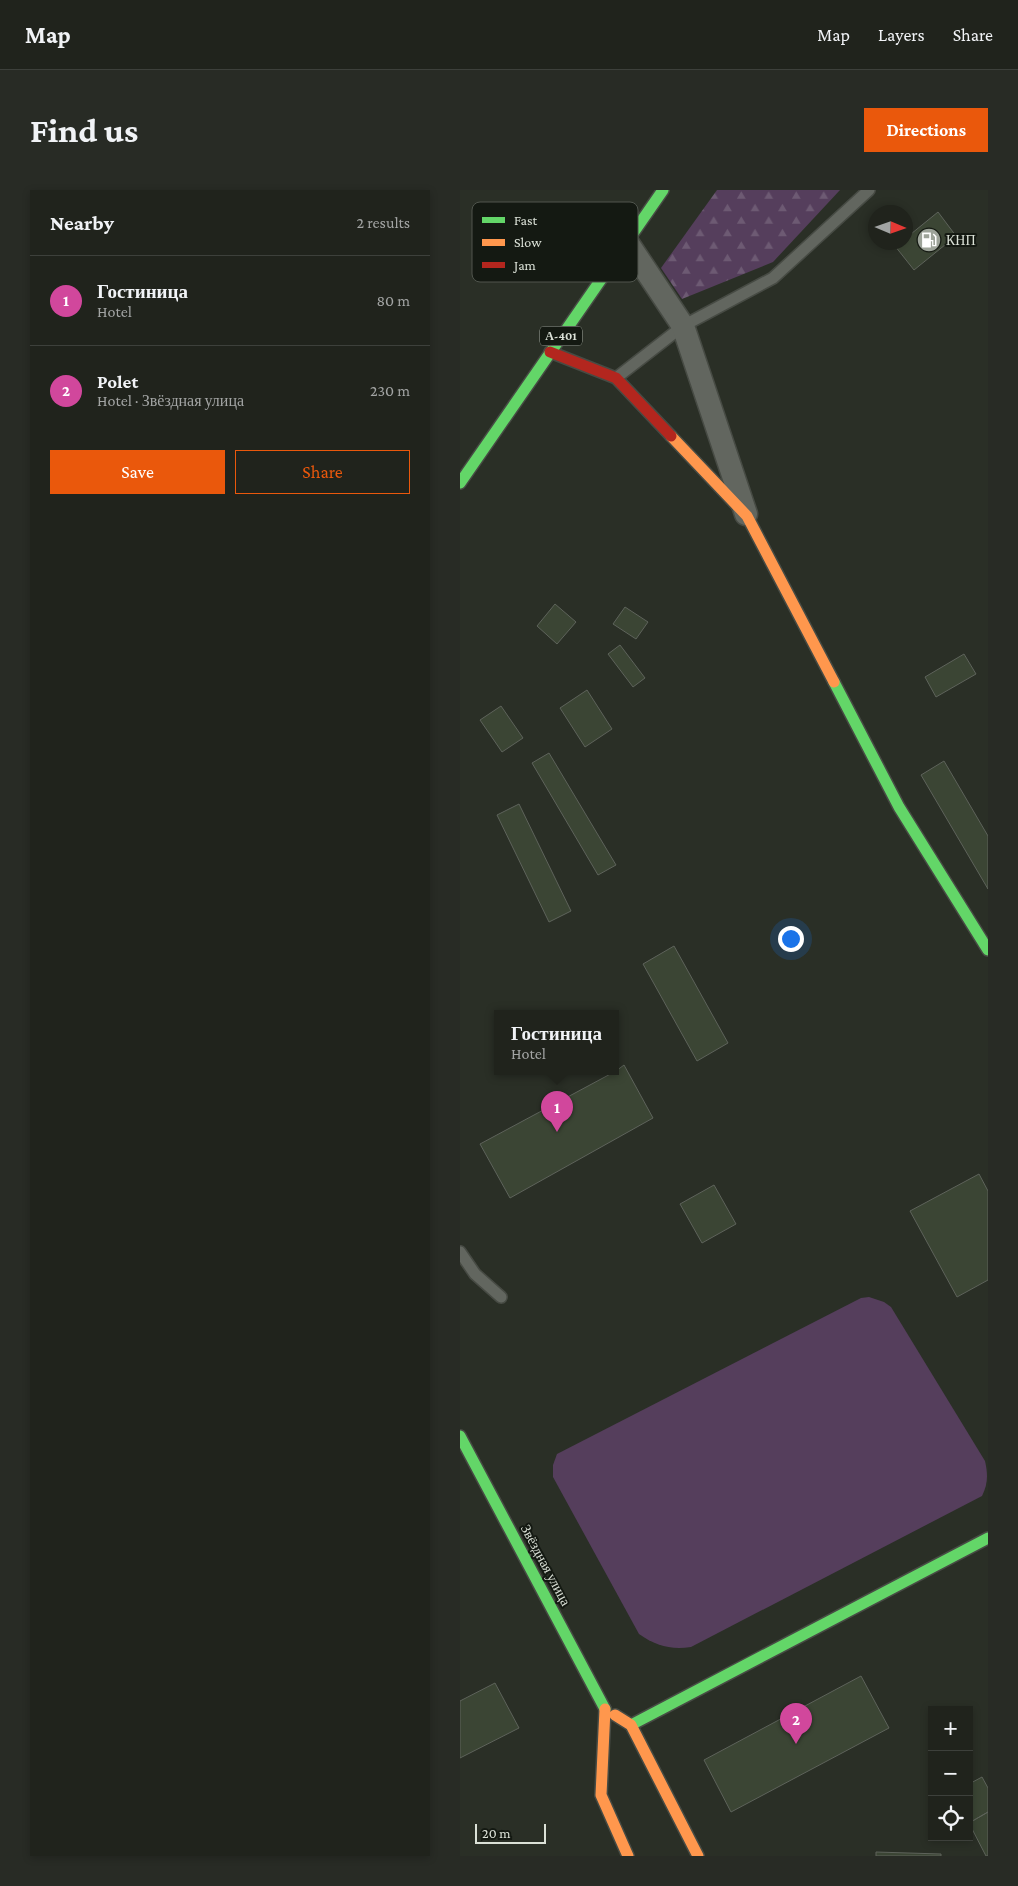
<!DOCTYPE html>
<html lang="en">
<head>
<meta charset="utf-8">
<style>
	:root { --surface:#20231c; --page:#282b25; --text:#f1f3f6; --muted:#a2a4a3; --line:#3d403b; --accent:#ea580c }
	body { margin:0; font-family:"Crimson Pro",serif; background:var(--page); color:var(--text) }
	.controls { position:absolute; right:15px; bottom:15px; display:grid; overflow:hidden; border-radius:0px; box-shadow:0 2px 8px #0003 }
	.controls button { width:45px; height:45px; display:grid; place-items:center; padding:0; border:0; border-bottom:1px solid var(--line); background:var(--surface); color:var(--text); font:25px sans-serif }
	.compass { position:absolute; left:408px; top:15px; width:45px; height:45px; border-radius:50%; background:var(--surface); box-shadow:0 2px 8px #0003; rotate:92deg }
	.scale { position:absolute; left:15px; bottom:12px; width:71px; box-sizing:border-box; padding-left:5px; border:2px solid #dbe1d7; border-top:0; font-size:14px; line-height:18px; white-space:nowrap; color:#dbe1d7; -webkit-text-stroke:4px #141912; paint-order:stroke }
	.you { position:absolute; left:330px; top:748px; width:18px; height:18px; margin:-12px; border:4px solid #fff; border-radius:50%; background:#1a73e8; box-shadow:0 0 0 8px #1a73e833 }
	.badge { display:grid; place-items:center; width:32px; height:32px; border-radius:50%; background:var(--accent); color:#fff; font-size:16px; font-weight:700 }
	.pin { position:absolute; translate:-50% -41px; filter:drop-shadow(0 1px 2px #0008) }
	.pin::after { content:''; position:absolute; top:26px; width:18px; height:15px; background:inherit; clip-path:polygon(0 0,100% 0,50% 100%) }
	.popup { position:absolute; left:34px; top:820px; width:125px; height:65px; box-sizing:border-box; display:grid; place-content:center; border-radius:0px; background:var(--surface); filter:drop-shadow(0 1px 4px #0005); font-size:16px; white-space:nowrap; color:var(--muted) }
	.popup b { font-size:19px; color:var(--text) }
	.popup::after { content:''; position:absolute; left:50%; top:100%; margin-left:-10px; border:10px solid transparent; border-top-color:var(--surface) }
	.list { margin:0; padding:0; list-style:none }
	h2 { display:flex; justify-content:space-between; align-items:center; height:65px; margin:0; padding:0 20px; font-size:21px }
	h2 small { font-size:16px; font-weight:400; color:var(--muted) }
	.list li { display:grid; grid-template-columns:32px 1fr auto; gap:15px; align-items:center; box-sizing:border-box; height:90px; padding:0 20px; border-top:1px solid var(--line) }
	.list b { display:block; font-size:19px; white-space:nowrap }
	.list p { margin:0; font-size:16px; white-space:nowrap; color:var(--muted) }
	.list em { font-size:16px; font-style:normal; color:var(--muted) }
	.actions { display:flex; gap:10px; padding:15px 20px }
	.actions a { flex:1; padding:11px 0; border:1px solid var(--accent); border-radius:0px; text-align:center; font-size:18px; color:var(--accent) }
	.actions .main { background:var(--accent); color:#fff }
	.icon { flex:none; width:28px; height:28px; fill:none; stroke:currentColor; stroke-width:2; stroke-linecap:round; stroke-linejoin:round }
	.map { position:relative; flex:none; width:528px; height:1666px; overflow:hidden; border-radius:0px }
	header { display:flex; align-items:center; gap:30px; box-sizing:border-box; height:70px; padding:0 25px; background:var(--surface); border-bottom:1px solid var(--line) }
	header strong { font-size:24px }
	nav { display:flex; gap:28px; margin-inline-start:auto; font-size:18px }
	.intro { display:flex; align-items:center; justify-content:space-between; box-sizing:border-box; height:120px; padding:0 30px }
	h1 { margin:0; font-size:35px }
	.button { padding:12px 22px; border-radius:0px; background:var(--accent); color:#fff; font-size:18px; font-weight:700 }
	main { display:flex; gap:30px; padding:0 30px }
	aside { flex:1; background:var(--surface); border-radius:0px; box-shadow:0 2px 8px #0003 }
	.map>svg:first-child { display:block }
	.forest { fill:url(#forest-firs) }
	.pitch { fill:#553e5c }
	.building { fill:#3b4534; stroke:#5e635b }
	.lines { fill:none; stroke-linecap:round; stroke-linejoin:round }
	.lane-casing { stroke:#474b44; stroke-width:14 }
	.street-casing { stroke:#474b44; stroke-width:25 }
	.fast-casing { stroke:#474b44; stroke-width:14 }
	.slow-casing { stroke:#474b44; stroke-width:14 }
	.jam-casing { stroke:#474b44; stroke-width:14 }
	.lane { stroke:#62665f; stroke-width:11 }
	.street { stroke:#62665f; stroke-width:22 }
	.fast { stroke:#63d668; stroke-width:11 }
	.slow { stroke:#ff974d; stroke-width:11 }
	.jam { stroke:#b3261e; stroke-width:11 }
	.labels { text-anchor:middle; stroke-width:4; stroke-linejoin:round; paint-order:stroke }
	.shield { fill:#141912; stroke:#9fa59c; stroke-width:1 }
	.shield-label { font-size:12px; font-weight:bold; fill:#dbe1d7 }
	.poi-label { font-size:14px; fill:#dbe1d7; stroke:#141912; text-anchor:start }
	.street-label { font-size:14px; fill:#dbe1d7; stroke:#141912 }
	.key { fill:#141912; stroke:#50554d; stroke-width:1 }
	.key-label { font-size:14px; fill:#dbe1d7 }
</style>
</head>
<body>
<header>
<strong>Map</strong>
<nav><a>Map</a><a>Layers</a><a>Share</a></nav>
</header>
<div class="intro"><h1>Find us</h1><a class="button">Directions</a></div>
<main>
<aside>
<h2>Nearby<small>2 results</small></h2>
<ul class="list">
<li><span class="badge" style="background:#d1479c">1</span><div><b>Гостиница</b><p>Hotel</p></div><em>80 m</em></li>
<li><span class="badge" style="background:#d1479c">2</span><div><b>Polet</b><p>Hotel · Звёздная улица</p></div><em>230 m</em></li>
</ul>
<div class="actions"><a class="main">Save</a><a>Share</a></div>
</aside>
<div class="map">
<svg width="528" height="1666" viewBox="0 0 528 1666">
	<defs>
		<pattern id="forest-firs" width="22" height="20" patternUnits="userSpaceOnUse" patternTransform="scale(1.25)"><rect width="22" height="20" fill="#553e5c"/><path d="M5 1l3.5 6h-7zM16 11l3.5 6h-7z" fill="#6d5a73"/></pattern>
	</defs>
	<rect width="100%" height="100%" fill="#2a2f26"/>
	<!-- forest -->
	<path class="forest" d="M257,0H380L313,72L222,109L201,78Z"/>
	<!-- pitch -->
	<path class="pitch" d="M409,1107L424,1112L431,1117L525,1271C528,1284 528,1294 522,1306L231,1457C211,1460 196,1456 179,1444L93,1287V1275L97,1264L401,1108Z"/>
	<!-- building -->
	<path class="building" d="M478,22L496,46L454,80L435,56L440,52H446V48Z
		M95,414L116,432L97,454L77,436Z
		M165,417L188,432L176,449L153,434Z
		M160,455L185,488L173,497L148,464Z
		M504,464L516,484L476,507L465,487Z
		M127,500L152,539L125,557L100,518Z
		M41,516L63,548L42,562L20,530Z
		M89,563L156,675L138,685L72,573Z
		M484,571L528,646V699L461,585Z
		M59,614L111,721L89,732L37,625Z
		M214,756L268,853L237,871L183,774Z
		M164,875L193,928L50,1008L20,954L156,881Z
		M519,984L528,1001V1090L497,1107L450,1021Z
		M254,995L276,1034L242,1053L220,1014Z
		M401,1486L429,1538L271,1622L244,1570Z
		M35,1493L59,1538L0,1568V1511Z
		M522,1587L528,1598V1622L509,1633V1594Z
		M528,1622V1666H526L509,1633Z
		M416,1662L481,1664V1666H416Z"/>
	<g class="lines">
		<!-- lane casing -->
		<g class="lane-casing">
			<path id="lane" d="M156,188L223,136L313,88L409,0
				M0,1062L15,1084L41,1107"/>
		</g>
		<!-- street casing -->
		<g class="street-casing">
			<path id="street" d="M167,52L223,136L286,324"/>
		</g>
		<!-- fast casing -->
		<g class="fast-casing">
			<path id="fast" d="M0,293L203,0
				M374,492L439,617L528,760
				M0,1246L145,1519
				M171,1535L528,1348"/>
		</g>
		<!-- slow casing -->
		<g class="slow-casing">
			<path id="slow" d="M211,246L287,326L374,492
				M145,1519L141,1605L168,1666
				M155,1525L171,1535L238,1666"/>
		</g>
		<!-- jam casing -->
		<g class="jam-casing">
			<path id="jam" d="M90,162L156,188L211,246"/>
		</g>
		<!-- lane -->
		<use href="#lane" class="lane"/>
		<!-- street -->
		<use href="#street" class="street"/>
		<!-- fast -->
		<use href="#fast" class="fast"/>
		<!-- slow -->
		<use href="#slow" class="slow"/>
		<!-- jam -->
		<use href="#jam" class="jam"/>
	</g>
	<!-- icons -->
	<defs>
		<g id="fuel-disc" transform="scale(1.25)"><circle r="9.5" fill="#9da399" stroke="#141912"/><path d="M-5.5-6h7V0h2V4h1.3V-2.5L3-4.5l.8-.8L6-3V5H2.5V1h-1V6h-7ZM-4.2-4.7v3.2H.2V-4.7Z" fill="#fff"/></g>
	</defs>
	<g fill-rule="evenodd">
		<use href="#fuel-disc" x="469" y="50"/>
	</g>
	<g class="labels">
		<!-- shield labels -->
		<rect class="shield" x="80" y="136.5" width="42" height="19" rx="4"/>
		<g class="shield-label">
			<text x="101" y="150">А-401</text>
		</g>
		<!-- poi labels -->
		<g class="poi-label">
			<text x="486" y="55">КНП</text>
		</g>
		<!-- street labels -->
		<g class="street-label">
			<text transform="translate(86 1375) rotate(62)" y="5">Звёздная улица</text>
		</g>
	</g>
	<!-- legend -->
	<rect x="12" y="12" width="166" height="80" rx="8" class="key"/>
	<rect x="22" y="27" width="23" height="6" fill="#63d668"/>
	<rect x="22" y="49" width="23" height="7" fill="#ff974d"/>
	<rect x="22" y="72" width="23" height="6" fill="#b3261e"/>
	<g class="key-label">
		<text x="54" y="35">Fast</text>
		<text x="54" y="57">Slow</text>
		<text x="54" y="80">Jam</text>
	</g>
</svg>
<div class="controls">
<button>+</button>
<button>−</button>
<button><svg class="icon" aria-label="locate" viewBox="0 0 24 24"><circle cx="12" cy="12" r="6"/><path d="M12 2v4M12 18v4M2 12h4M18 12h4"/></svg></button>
</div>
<svg class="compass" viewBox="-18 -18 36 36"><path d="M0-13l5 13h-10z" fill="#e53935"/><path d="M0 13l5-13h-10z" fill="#a2a4a3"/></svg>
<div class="scale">20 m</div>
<div class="you"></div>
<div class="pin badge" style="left:97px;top:942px;background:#d1479c">1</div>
<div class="popup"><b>Гостиница</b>Hotel</div>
<div class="pin badge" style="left:336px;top:1554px;background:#d1479c">2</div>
</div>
</main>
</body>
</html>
